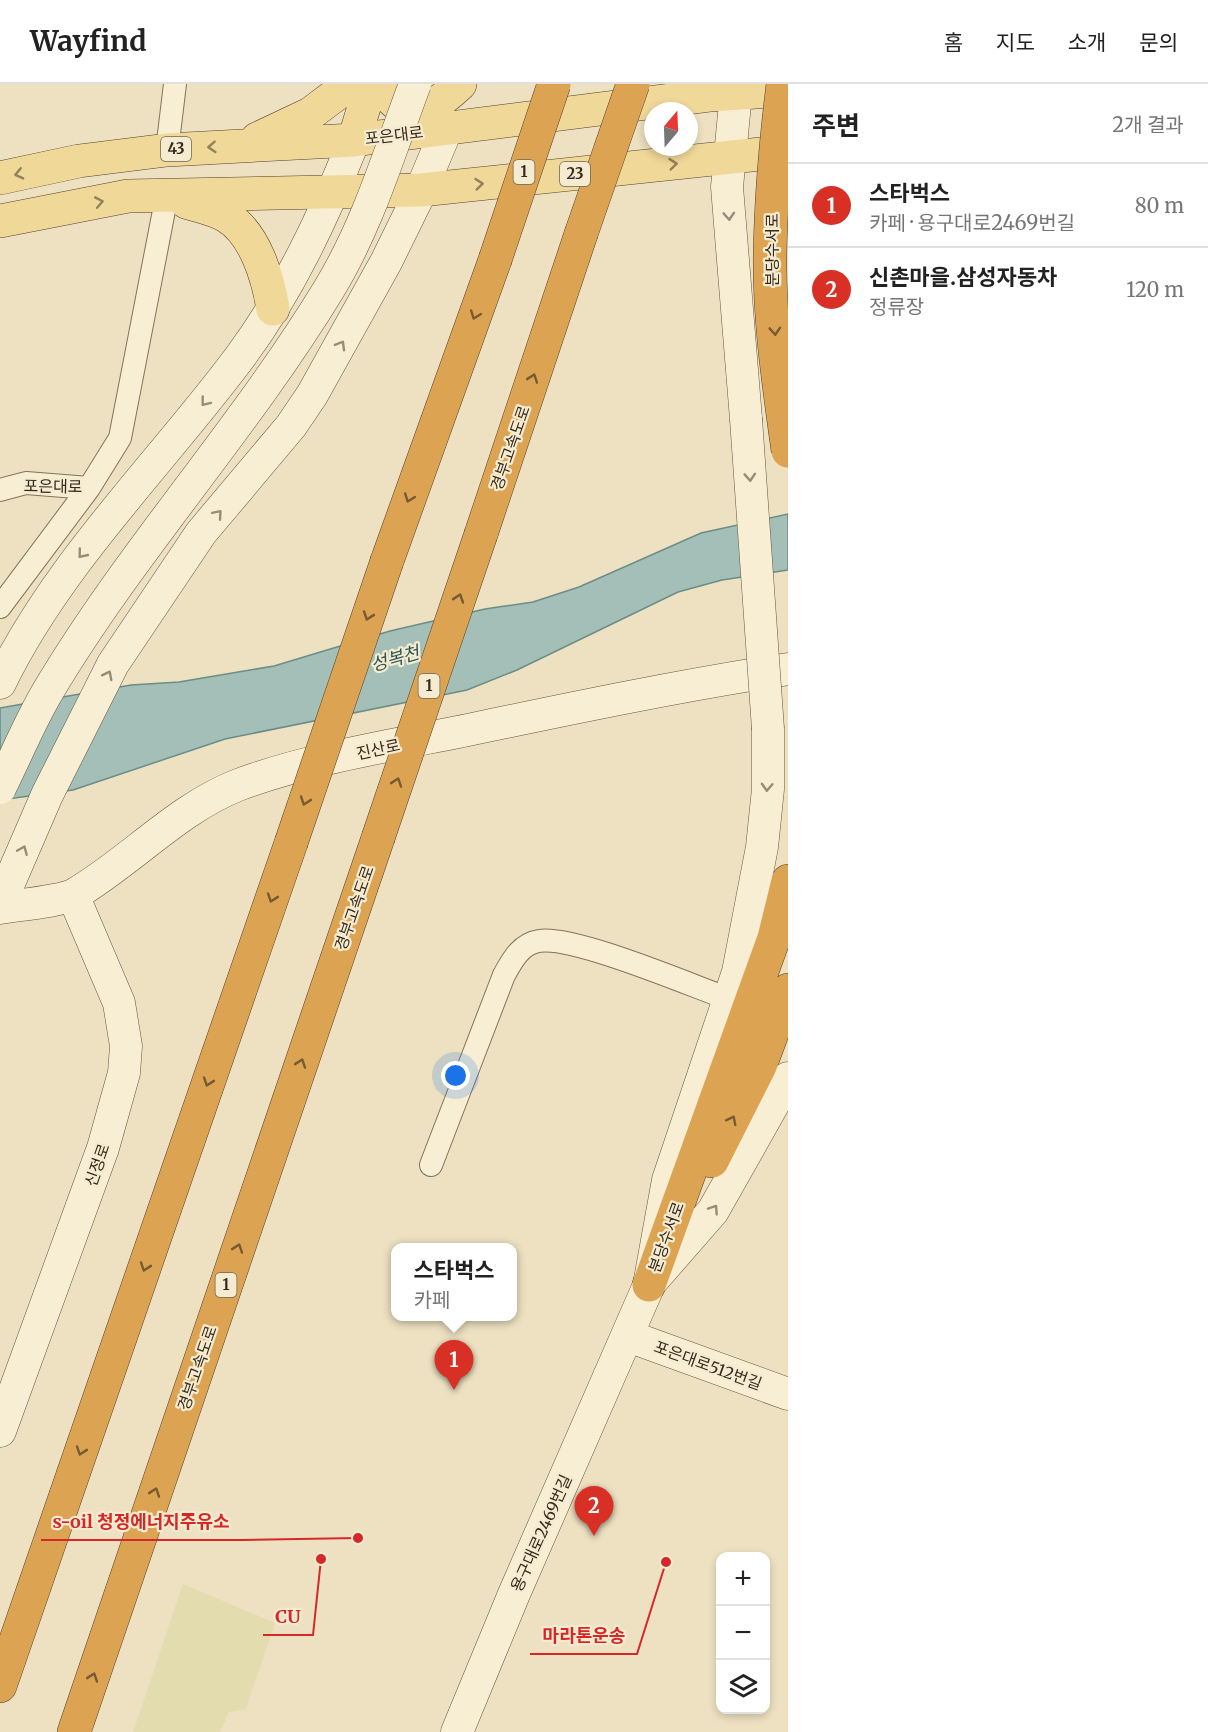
<!DOCTYPE html>
<html lang="ko">
<head>
<meta charset="utf-8">
<style>
	:root { --surface:#fff; --page:#f2f2f2; --text:#222; --muted:#767676; --line:#e0e0e0; --accent:#d93025 }
	body { margin:0; font-family:Merriweather,"Noto Sans KR",serif; background:var(--page); color:var(--text) }
	.controls { position:absolute; right:18px; bottom:18px; display:grid; overflow:hidden; border-radius:12px; box-shadow:0 3px 9px #0003 }
	.controls button { width:54px; height:54px; display:grid; place-items:center; padding:0; border:0; border-bottom:2px solid var(--line); background:var(--surface); color:var(--text); font:30px sans-serif }
	.compass { position:absolute; left:644px; top:18px; width:54px; height:54px; border-radius:50%; background:var(--surface); box-shadow:0 3px 9px #0003; rotate:19deg }
	.you { position:absolute; left:456px; top:992px; width:21px; height:21px; margin:-15px; border:4px solid #fff; border-radius:50%; background:#1a73e8; box-shadow:0 0 0 9px #1a73e833 }
	.badge { display:grid; place-items:center; width:39px; height:39px; border-radius:50%; background:var(--accent); color:#fff; font-size:20px; font-weight:700 }
	.pin { position:absolute; translate:-50% -50px; filter:drop-shadow(0 2px 3px #0008) }
	.pin::after { content:''; position:absolute; top:32px; width:21px; height:18px; background:inherit; clip-path:polygon(0 0,100% 0,50% 100%) }
	.popup { position:absolute; left:391px; top:1159px; width:126px; height:78px; box-sizing:border-box; display:grid; place-content:center; border-radius:12px; background:var(--surface); filter:drop-shadow(0 2px 4px #0005); font-size:20px; white-space:nowrap; color:var(--muted) }
	.popup b { font-size:22px; color:var(--text) }
	.popup::after { content:''; position:absolute; left:50%; top:100%; margin-left:-12px; border:12px solid transparent; border-top-color:var(--surface) }
	.list { margin:0; padding:0; list-style:none }
	h2 { display:flex; justify-content:space-between; align-items:center; height:78px; margin:0; padding:0 24px; font-size:26px }
	h2 small { font-size:20px; font-weight:400; color:var(--muted) }
	.list li { display:grid; grid-template-columns:39px 1fr auto; gap:18px; align-items:center; box-sizing:border-box; height:84px; padding:0 24px; border-top:2px solid var(--line) }
	.list b { display:block; font-size:22px; white-space:nowrap }
	.list p { margin:0; font-size:20px; white-space:nowrap; color:var(--muted) }
	.list em { font-size:20px; font-style:normal; color:var(--muted) }
	.icon { flex:none; width:33px; height:33px; fill:none; stroke:currentColor; stroke-width:2; stroke-linecap:round; stroke-linejoin:round }
	.map { position:relative; flex:none; width:788px; height:1648px; overflow:hidden }
	header { display:flex; align-items:center; gap:36px; box-sizing:border-box; height:84px; padding:0 30px; background:var(--surface); border-bottom:2px solid var(--line) }
	header strong { font-size:28px }
	nav { display:flex; gap:33px; margin-inline-start:auto; font-size:21px }
	main { display:flex }
	aside { flex:1; background:var(--surface) }
	.map>svg:first-child { display:block }
	.farmland { fill:#e2dcae }
	.water { fill:#a3bfb8; stroke:#6b8d86; stroke-width:1.5 }
	.lines { fill:none; stroke-linecap:round; stroke-linejoin:round }
	.street-casing { stroke:#867259; stroke-width:24 }
	.secondary-casing { stroke:#67533c; stroke-width:33 }
	.primary-casing { stroke:#53402d; stroke-width:34 }
	.highway-casing { stroke:#53402d; stroke-width:34 }
	.street { stroke:#f8eed4; stroke-width:22 }
	.secondary { stroke:#f8eed4; stroke-width:32 }
	.primary { stroke:#f0d899; stroke-width:33 }
	.highway { stroke:#dca452; stroke-width:33 }
	.secondary-bridge-casing { stroke:#67533c; stroke-width:33; stroke-linecap:butt }
	.highway-bridge-casing { stroke:#53402d; stroke-width:34; stroke-linecap:butt }
	.secondary-bridge { stroke:#f8eed4; stroke-width:32 }
	.highway-bridge { stroke:#dca452; stroke-width:33 }
	.oneway { stroke:#93815b }
	.oneway2 { stroke:#978c78 }
	.oneway3 { stroke:#785b32 }
	.labels { text-anchor:middle; stroke-width:4.5; stroke-linejoin:round; paint-order:stroke }
	.shield { fill:#f4ebd0; stroke:#6f6453; stroke-width:1.5 }
	.shield-label { font-size:15px; font-weight:bold; fill:#362a1d }
	.street-label { font-size:16px; fill:#362a1d; stroke:#f4ebd0 }
	.water-label { font-size:18px; font-style:italic; fill:#2c5554; stroke:#f4ebd0 }
	.leader { fill:none; stroke:#d62828; stroke-width:2 }
	.callout-dot { fill:#d62828; stroke:#f4ebd0; stroke-width:2 }
	.callout-label { font-size:18px; text-anchor:middle; font-weight:bold; fill:#d62828; stroke:#f4ebd0; stroke-width:4.5; stroke-linejoin:round; paint-order:stroke }
</style>
</head>
<body>
<header>
<strong>Wayfind</strong>
<nav><a>홈</a><a>지도</a><a>소개</a><a>문의</a></nav>
</header>
<main>
<div class="map">
<svg width="788" height="1648" viewBox="0 0 788 1648">
	<rect width="100%" height="100%" fill="#ede1c1"/>
	<!-- farmland -->
	<path class="farmland" d="M183,1500L275,1539L246,1625L229,1628L220,1648H133Z"/>
	<!-- water -->
	<path class="water" d="M788,430V486L722,496L678,508L517,586L467,606L225,655L73,706L0,716V624L131,601L179,598L274,582L390,547L485,525L533,518L579,503L701,449Z"/>
	<g class="lines">
		<!-- street casing -->
		<g class="street-casing">
			<path id="street" d="M167,66L175,0
				M0,406L26,399L89,404L120,354L167,111
				M0,523L89,404
				M431,1081L504,891C512,877 520,860 539,857C573,851 690,901 729,915"/>
		</g>
		<!-- secondary casing -->
		<g class="secondary-casing">
			<path id="secondary" d="M736,9L727,103L746,335
				M0,599C58,479 161,379 240,273C289,207 324,132 354,56
				M0,820L47,711L113,580L201,449L291,342L312,311L386,178L419,111L447,44
				M0,824C18,821 62,817 75,810C131,777 177,725 238,701C304,676 388,662 458,648C568,625 677,602 788,585
				M651,1198L713,1127L788,994
				M628,1252L788,1310
				M0,1347L103,1064L124,989L126,962L119,919L73,811
				M457,1648L514,1510L649,1201L668,1096L738,888L762,763L768,705V645"/>
		</g>
		<!-- primary casing -->
		<g class="primary-casing">
			<path id="primary" d="M385,0C386,9 390,15 397,20C421,36 444,15 460,0
				M257,55L310,30L350,0
				M354,56L371,0
				M0,94L79,77L167,66L354,56L711,11L788,6
				M186,118C198,122 214,125 226,132C255,149 268,194 273,225
				M0,137L128,112L421,106L788,67"/>
		</g>
		<!-- highway casing -->
		<g class="highway-casing">
			<path id="highway" d="M481,450L581,150
				M387,477L495,176
				M712,1077L760,982L788,906
				M649,1201L774,854L788,797
				M0,1602L291,759
				M74,1648L378,754"/>
		</g>
		<!-- street -->
		<use href="#street" class="street"/>
		<!-- secondary -->
		<use href="#secondary" class="secondary"/>
		<!-- primary -->
		<use href="#primary" class="primary"/>
		<!-- highway -->
		<use href="#highway" class="highway"/>
		<!-- secondary-bridge casing -->
		<g class="secondary-bridge-casing">
			<path id="secondary-bridge" d="M746,335L768,645
				M0,704C16,672 30,637 48,607C132,466 244,345 329,205C368,141 389,69 415,0"/>
		</g>
		<!-- highway-bridge casing -->
		<g class="highway-bridge-casing">
			<path id="highway-bridge" d="M783,0C776,56 771,113 770,170C769,236 779,302 788,367
				M581,150L633,0
				M495,176L554,0
				M378,754L481,450
				M291,759L387,477"/>
		</g>
		<!-- secondary-bridge -->
		<use href="#secondary-bridge" class="secondary-bridge"/>
		<!-- highway-bridge -->
		<use href="#highway-bridge" class="highway-bridge"/>
	</g>
	<!-- one-way arrows -->
	<defs><path id="oneway-chevron" d="M-2-3.5L2.5 0L-2 3.5" fill="none" stroke-width="1.6" stroke-linecap="round" stroke-linejoin="round" transform="scale(1.5)"/></defs>
	<g class="oneway">
		<use href="#oneway-chevron" transform="translate(212 63) rotate(176)"/>
		<use href="#oneway-chevron" transform="translate(673 80) rotate(-6)"/>
		<use href="#oneway-chevron" transform="translate(19 90) rotate(167)"/>
		<use href="#oneway-chevron" transform="translate(479 100) rotate(-6)"/>
		<use href="#oneway-chevron" transform="translate(99 118) rotate(-11)"/>
	</g>
	<g class="oneway2">
		<use href="#oneway-chevron" transform="translate(729 132) rotate(86)"/>
		<use href="#oneway-chevron" transform="translate(341 261) rotate(-60)"/>
		<use href="#oneway-chevron" transform="translate(205 318) rotate(128)"/>
		<use href="#oneway-chevron" transform="translate(750 393) rotate(86)"/>
		<use href="#oneway-chevron" transform="translate(218 430) rotate(-49)"/>
		<use href="#oneway-chevron" transform="translate(82 470) rotate(129)"/>
		<use href="#oneway-chevron" transform="translate(108 591) rotate(-63)"/>
		<use href="#oneway-chevron" transform="translate(767 703) rotate(92)"/>
		<use href="#oneway-chevron" transform="translate(23 766) rotate(-67)"/>
		<use href="#oneway-chevron" transform="translate(714 1125) rotate(-56)"/>
	</g>
	<g class="oneway3">
		<use href="#oneway-chevron" transform="translate(475 231) rotate(110)"/>
		<use href="#oneway-chevron" transform="translate(775 247) rotate(86)"/>
		<use href="#oneway-chevron" transform="translate(533 294) rotate(-71)"/>
		<use href="#oneway-chevron" transform="translate(409 414) rotate(110)"/>
		<use href="#oneway-chevron" transform="translate(459 514) rotate(-71)"/>
		<use href="#oneway-chevron" transform="translate(368 532) rotate(109)"/>
		<use href="#oneway-chevron" transform="translate(397 698) rotate(-71)"/>
		<use href="#oneway-chevron" transform="translate(305 717) rotate(109)"/>
		<use href="#oneway-chevron" transform="translate(272 814) rotate(109)"/>
		<use href="#oneway-chevron" transform="translate(301 979) rotate(-71)"/>
		<use href="#oneway-chevron" transform="translate(208 998) rotate(109)"/>
		<use href="#oneway-chevron" transform="translate(732 1036) rotate(-63)"/>
		<use href="#oneway-chevron" transform="translate(238 1164) rotate(-71)"/>
		<use href="#oneway-chevron" transform="translate(145 1183) rotate(109)"/>
		<use href="#oneway-chevron" transform="translate(81 1367) rotate(109)"/>
		<use href="#oneway-chevron" transform="translate(155 1408) rotate(-71)"/>
		<use href="#oneway-chevron" transform="translate(93 1593) rotate(-71)"/>
	</g>
	<g class="labels">
		<!-- shield labels -->
		<g class="shield">
			<rect x="161" y="53" width="30" height="24" rx="4.5"/>
			<rect x="513.5" y="76" width="21" height="24" rx="4.5"/>
			<rect x="560" y="78" width="30" height="24" rx="4.5"/>
			<rect x="418.5" y="590" width="21" height="24" rx="4.5"/>
			<rect x="215.5" y="1189" width="21" height="24" rx="4.5"/>
		</g>
		<g class="shield-label">
			<text x="176" y="70">43</text>
			<text x="524" y="93">1</text>
			<text x="575" y="95">23</text>
			<text x="429" y="607">1</text>
			<text x="226" y="1206">1</text>
		</g>
		<!-- street labels -->
		<g class="street-label">
			<text transform="translate(394 51) rotate(-7)" y="6">포은대로</text>
			<text transform="translate(772 166) rotate(-90)" y="6">분당수서로</text>
			<text transform="translate(510 364) rotate(-71)" y="6">경부고속도로</text>
			<text transform="translate(53 402) rotate(1)" y="6">포은대로</text>
			<text transform="translate(378 665) rotate(-12)" y="6">진산로</text>
			<text transform="translate(354 824) rotate(-71)" y="6">경부고속도로</text>
			<text transform="translate(97 1081) rotate(-71)" y="6">신정로</text>
			<text transform="translate(666 1153) rotate(-70)" y="6">분당수서로</text>
			<text transform="translate(708 1281) rotate(20)" y="6">포은대로512번길</text>
			<text transform="translate(197 1284) rotate(-71)" y="6">경부고속도로</text>
			<text transform="translate(541 1449) rotate(-66)" y="6">용구대로2469번길</text>
		</g>
		<!-- water labels -->
		<g class="water-label">
			<text transform="translate(395 575) rotate(-16)" y="6">성복천</text>
		</g>
	</g>
	<!-- callouts -->
	<path class="leader" d="M358 1454L242 1456H41M321 1475L313 1551H263M666 1478L637 1570H530"/>
	<g class="callout-dot">
		<circle cx="358" cy="1454" r="6"/>
		<circle cx="321" cy="1475" r="6"/>
		<circle cx="666" cy="1478" r="6"/>
	</g>
	<g class="callout-label">
		<text x="141" y="1444">s-oil 청정에너지주유소</text>
		<text x="288" y="1539">CU</text>
		<text x="584" y="1558">마라톤운송</text>
	</g>
</svg>
<div class="controls">
<button>+</button>
<button>−</button>
<button><svg class="icon" aria-label="layers" viewBox="0 0 24 24"><path d="M12 4l9 5-9 5-9-5zM3 14l9 5 9-5"/></svg></button>
</div>
<svg class="compass" viewBox="-18 -18 36 36"><path d="M0-13l5 13h-10z" fill="#e53935"/><path d="M0 13l5-13h-10z" fill="#767676"/></svg>
<div class="you"></div>
<div class="pin badge" style="left:454px;top:1306px">1</div>
<div class="popup"><b>스타벅스</b>카페</div>
<div class="pin badge" style="left:594px;top:1452px">2</div>
</div>
<aside>
<h2>주변<small>2개 결과</small></h2>
<ul class="list">
<li><span class="badge">1</span><div><b>스타벅스</b><p>카페 · 용구대로2469번길</p></div><em>80 m</em></li>
<li><span class="badge">2</span><div><b>신촌마을.삼성자동차</b><p>정류장</p></div><em>120 m</em></li>
</ul>
</aside>
</main>
</body>
</html>
